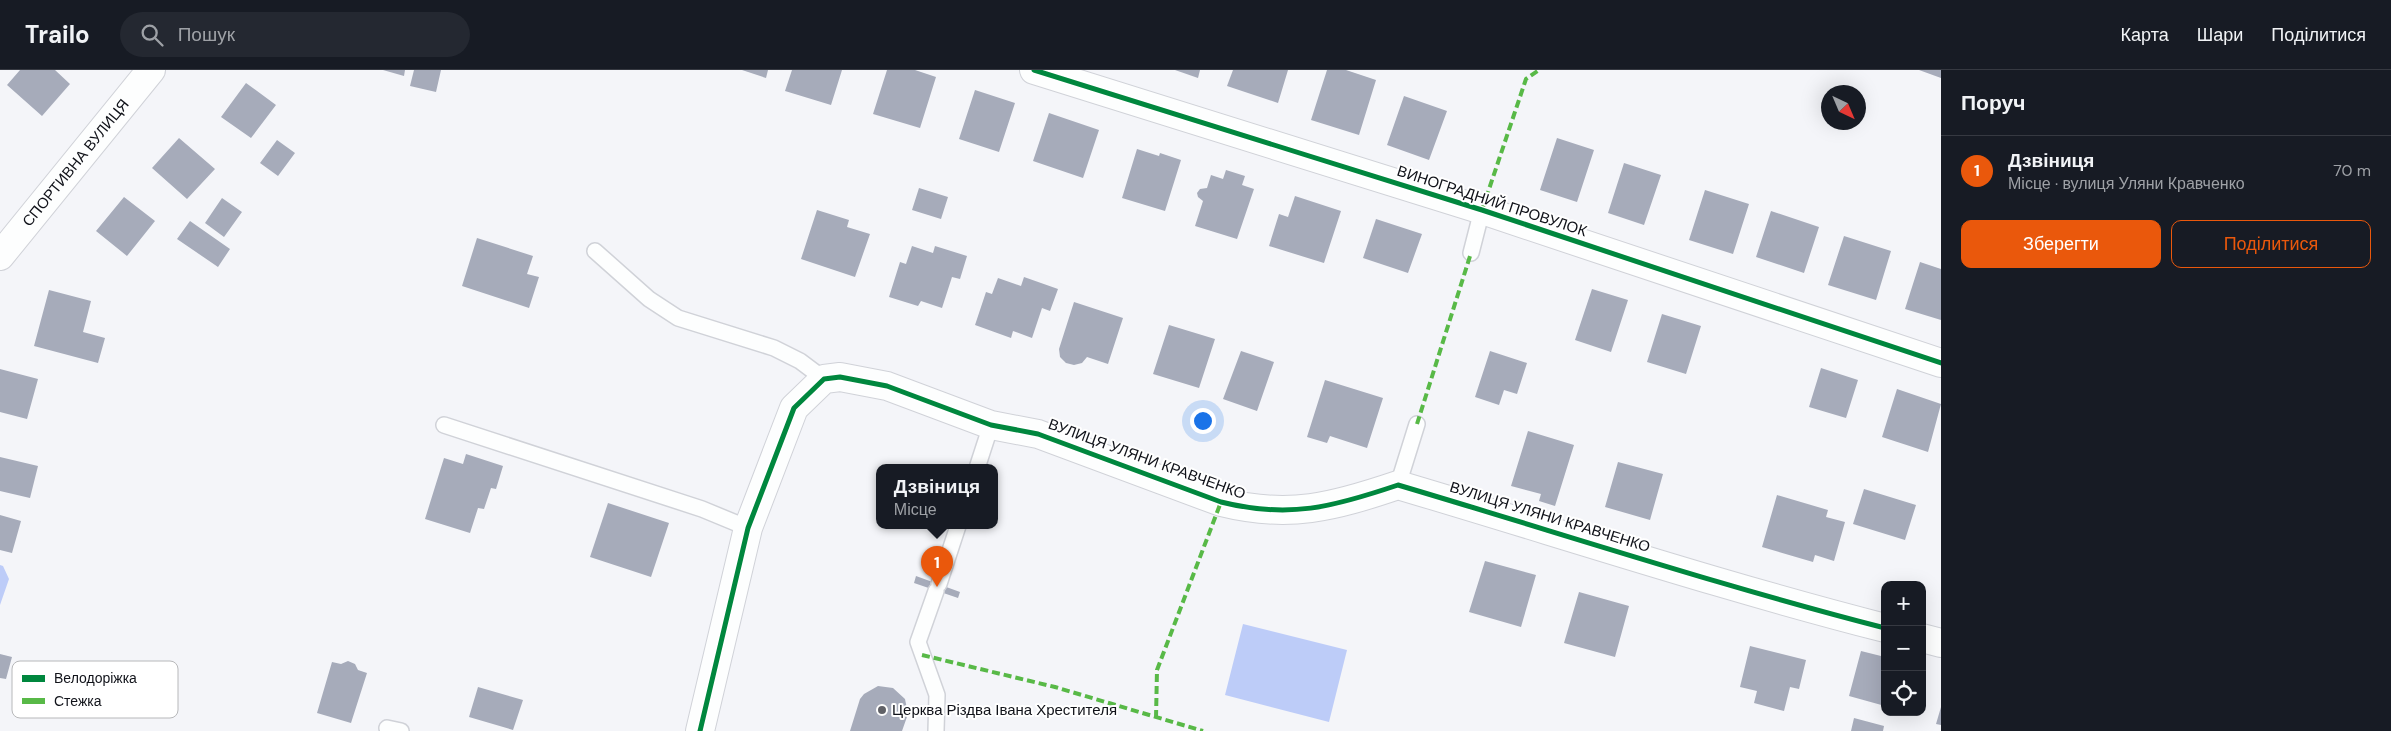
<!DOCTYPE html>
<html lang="uk">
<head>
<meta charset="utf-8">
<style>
	:root { --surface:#171b24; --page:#242831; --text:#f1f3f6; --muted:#9ea1a6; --line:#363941; --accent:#ea580c }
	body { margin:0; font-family:"DM Sans",sans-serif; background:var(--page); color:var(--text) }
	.controls { position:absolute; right:15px; bottom:15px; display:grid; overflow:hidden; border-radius:10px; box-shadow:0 5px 20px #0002 }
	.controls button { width:45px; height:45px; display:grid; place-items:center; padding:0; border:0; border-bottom:1px solid var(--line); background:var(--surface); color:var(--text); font:25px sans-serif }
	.compass { position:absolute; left:1821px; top:15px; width:45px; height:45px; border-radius:50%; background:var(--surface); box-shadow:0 5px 20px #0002; rotate:136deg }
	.you { position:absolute; left:1202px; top:350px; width:18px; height:18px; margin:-12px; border:4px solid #fff; border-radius:50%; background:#1a73e8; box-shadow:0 0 0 8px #1a73e833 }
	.badge { display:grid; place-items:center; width:32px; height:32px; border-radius:50%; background:var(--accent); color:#fff; font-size:16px; font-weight:700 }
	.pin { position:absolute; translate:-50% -41px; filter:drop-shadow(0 1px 2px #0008) }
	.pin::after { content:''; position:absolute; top:26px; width:18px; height:15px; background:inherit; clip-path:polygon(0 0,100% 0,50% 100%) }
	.popup { position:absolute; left:876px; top:394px; width:122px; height:65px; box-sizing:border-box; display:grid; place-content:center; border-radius:10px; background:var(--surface); filter:drop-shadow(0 1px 4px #0005); font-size:16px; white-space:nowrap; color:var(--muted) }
	.popup b { font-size:19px; color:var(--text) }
	.popup::after { content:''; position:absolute; left:50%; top:100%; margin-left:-10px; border:10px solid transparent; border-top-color:var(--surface) }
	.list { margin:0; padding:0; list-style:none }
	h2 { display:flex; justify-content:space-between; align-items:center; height:65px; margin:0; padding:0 20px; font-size:21px }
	h2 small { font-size:16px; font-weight:400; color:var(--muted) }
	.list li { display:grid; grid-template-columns:32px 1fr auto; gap:15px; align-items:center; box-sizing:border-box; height:70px; padding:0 20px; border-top:1px solid var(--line) }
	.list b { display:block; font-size:19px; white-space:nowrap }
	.list p { margin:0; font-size:16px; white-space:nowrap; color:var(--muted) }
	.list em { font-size:16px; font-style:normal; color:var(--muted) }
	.actions { display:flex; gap:10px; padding:15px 20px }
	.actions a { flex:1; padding:11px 0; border:1px solid var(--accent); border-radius:10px; text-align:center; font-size:18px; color:var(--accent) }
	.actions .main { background:var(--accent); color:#fff }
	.icon { flex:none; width:28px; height:28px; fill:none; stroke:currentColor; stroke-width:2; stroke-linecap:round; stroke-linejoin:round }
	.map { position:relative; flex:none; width:1941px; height:661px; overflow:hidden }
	header { display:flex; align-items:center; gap:30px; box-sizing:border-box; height:70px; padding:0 25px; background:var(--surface); border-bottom:1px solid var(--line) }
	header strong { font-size:24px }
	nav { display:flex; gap:28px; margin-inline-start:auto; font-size:18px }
	.search { width:350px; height:45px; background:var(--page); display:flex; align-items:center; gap:12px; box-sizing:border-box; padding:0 18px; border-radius:28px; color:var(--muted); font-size:19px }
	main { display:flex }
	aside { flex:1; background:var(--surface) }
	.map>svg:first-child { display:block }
	.water { fill:#bdccf8 }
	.building { fill:#a6abba }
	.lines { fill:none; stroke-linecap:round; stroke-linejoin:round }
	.lane-casing { stroke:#d0d2d8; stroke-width:18 }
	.street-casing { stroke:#d0d2d8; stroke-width:30 }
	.secondary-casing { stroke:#d0d2d8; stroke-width:30 }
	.lane { stroke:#fdfefe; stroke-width:15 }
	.street { stroke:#fdfefe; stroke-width:28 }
	.secondary { stroke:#fdfefe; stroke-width:28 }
	.quiet { stroke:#58b947; stroke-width:4; stroke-dasharray:8 4; stroke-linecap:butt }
	.cycleway-casing { stroke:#fff; stroke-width:8 }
	.cycleway { stroke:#00873e; stroke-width:5 }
	.poi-dot { fill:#606167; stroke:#fff; stroke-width:2 }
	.labels { text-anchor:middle; stroke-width:4; stroke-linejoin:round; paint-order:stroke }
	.street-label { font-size:15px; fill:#101219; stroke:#fff }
	.poi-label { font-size:15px; fill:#101219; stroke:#fff; text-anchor:start }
	.key { fill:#fff; stroke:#b7b8ba; stroke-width:1 }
	.key-label { font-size:14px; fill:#101219 }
</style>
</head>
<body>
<header>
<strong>Trailo</strong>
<div class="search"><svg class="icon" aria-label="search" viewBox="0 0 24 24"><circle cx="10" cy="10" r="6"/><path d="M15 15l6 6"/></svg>Пошук</div>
<nav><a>Карта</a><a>Шари</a><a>Поділитися</a></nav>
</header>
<main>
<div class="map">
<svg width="1941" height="661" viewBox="0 0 1941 661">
	<rect width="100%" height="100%" fill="#f4f5f9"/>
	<!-- water -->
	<path class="water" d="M0,495L3,496L9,509L0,535Z
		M1243,554L1347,580L1329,652L1225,625Z"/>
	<!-- building -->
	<path class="building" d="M20,0H55L70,14L42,46L7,15Z
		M383,0H405L404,6Z
		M414,0H441L436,22L410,16Z
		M742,0H768L766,8Z
		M792,0H842L831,35L785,21Z
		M887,0H915L936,7L920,58L873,44Z
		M1175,0H1200L1198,8Z
		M1233,0H1288L1278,33L1227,16Z
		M1327,0H1346L1376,10L1359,65L1311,50Z
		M1919,0H1941V8Z
		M246,13L276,35L251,68L221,47Z
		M975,20L1015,33L999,82L959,69Z
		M1404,26L1447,41L1429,90L1387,75Z
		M1049,43L1099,60L1083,108L1033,91Z
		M179,68L215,99L187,129L152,98Z
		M1557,68L1594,80L1577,132L1540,120Z
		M277,70L295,83L278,106L260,93Z
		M1137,79L1159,86L1160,83L1181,90L1165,141L1122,128Z
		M1624,93L1661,105L1644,155L1608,143Z
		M1226,100L1245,106L1242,115L1254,119L1237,169L1195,156L1203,131L1198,127L1197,123L1200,119L1207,118L1211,105L1223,109Z
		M919,118L948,127L941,149L912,140Z
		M1705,120L1749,134L1733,184L1689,170Z
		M1295,126L1341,141L1324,193L1269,176L1279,144L1288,147Z
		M124,127L155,151L127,186L96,161Z
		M222,128L242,142L224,167L205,153Z
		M817,140L849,150L847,157L870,164L855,207L801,189Z
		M1771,141L1819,157L1804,203L1756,187Z
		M1376,149L1422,164L1408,203L1363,188Z
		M190,151L230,179L218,197L177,169Z
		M1844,166L1891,181L1876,230L1828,215Z
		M477,168L533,186L527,204L539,207L529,238L462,216Z
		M912,176L933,183L935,176L967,186L960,209L952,207L942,238L921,231L918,236L889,227L900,192L906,194Z
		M1920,192L1941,199V250L1905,239Z
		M1024,207L1058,219L1050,241L1042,238L1032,268L1013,261L1011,268L975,255L986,222L992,224L998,208L1021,216Z
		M1592,219L1628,230L1611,282L1575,270Z
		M49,220L91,231L83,262L105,268L98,293L34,276Z
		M1074,232L1123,248L1108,294L1087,287L1082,293L1074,295L1066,293L1060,287L1059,279Z
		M1662,244L1701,256L1686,304L1647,292Z
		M1169,255L1215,269L1199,318L1153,304Z
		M1241,281L1274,292L1257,341L1223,329Z
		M1490,281L1527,293L1517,324L1504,320L1499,335L1475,327Z
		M1821,298L1858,310L1846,348L1809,337Z
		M0,299L38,309L27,349L0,342Z
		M1325,310L1383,328L1367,378L1330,366L1327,373L1307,367Z
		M1897,319L1941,334L1928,382L1882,367Z
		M1528,361L1574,375L1555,436L1539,431L1541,424L1511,416Z
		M466,384L503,396L496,419L491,418L484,439L478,438L470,463L425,449L444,388L463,394Z
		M0,387L38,396L30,428L0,421Z
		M1618,392L1663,404L1650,450L1605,437Z
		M1864,419L1916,435L1905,470L1853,454Z
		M1777,425L1828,440L1826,447L1845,452L1834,491L1815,485L1813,492L1762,477Z
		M608,433L669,453L651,507L590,487Z
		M0,445L21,451L12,483L0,480Z
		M1485,491L1536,505L1521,557L1469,542Z
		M916,506L960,522L958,528L914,513Z
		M1579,522L1629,536L1615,587L1564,573Z
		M1750,576L1806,590L1799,619L1790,617L1784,641L1754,633L1757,621L1740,617Z
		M1861,581L1885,587V636L1849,626Z
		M0,584L12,587L6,609L0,608Z
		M348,591L355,594L358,600L367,603L351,653L317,643L332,592L341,594Z
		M878,616L893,618L905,629L908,644L902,661H850L860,629L864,624Z
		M478,617L523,630L513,660L469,647Z
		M1941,637V655L1936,654Z
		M1854,648L1884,656L1883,661H1851Z"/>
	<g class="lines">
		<!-- lane casing -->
		<g class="lane-casing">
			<path id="lane" d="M595,181L649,229L678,248L774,278L800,291L824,309
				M1471,183L1482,140
				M444,355L702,439L748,458
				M977,398L991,355
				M1398,415L1417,354
				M939,514L958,456
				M387,658L401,661
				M936,661L937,625L918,572L936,521"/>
		</g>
		<!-- street casing -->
		<g class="street-casing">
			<path id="street" d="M1034,0L1482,140L1941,293
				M1922,568L1941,573
				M700,661L748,458L794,338L824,309L840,307L887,316L991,355L1038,364L1221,432C1289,449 1333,437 1398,415C1560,463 1721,516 1885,558"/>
		</g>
		<!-- secondary casing -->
		<g class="secondary-casing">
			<g id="secondary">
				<path id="s1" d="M0,186L151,0"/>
			</g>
		</g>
		<!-- lane -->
		<use href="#lane" class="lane"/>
		<!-- street -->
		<use href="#street" class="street"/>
		<!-- secondary -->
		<use href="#secondary" class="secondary"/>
		<!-- quiet -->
		<path class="quiet" d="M1482,140L1526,9L1539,0
			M1417,354L1471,183
			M922,585L1055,617L1203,661
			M1156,648L1157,600L1221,432"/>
		<!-- cycleway casing -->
		<g class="cycleway-casing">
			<path id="cycleway" d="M1034,0L1482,140L1941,293
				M700,661L748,458L794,338L824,309L840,307L887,316L991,355L1038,364L1221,432C1289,449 1333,437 1398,415C1560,463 1721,516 1885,558"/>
		</g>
		<!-- cycleway -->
		<use href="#cycleway" class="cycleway"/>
	</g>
	<!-- markers -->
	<circle class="poi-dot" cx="882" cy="640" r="5"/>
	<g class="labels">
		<!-- street labels -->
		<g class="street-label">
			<text dy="5" stroke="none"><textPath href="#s1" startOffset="120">СПОРТИВНА ВУЛИЦЯ</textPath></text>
			<text transform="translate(1492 131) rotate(18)" y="5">ВИНОГРАДНИЙ ПРОВУЛОК</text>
			<text transform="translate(1147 389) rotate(20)" y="5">ВУЛИЦЯ УЛЯНИ КРАВЧЕНКО</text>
			<text transform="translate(1550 447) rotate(17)" y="5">ВУЛИЦЯ УЛЯНИ КРАВЧЕНКО</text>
		</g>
		<!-- poi labels -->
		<g class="poi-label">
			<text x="892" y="645">Церква Різдва Івана Хрестителя</text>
		</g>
	</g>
	<!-- legend -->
	<rect x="12" y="591" width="166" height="57" rx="8" class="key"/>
	<rect x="22" y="605" width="23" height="7" fill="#00873e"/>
	<rect x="22" y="628" width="23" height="6" fill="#58b947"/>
	<g class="key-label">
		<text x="54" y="613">Велодоріжка</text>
		<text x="54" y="636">Стежка</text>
	</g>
</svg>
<div class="controls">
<button>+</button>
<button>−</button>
<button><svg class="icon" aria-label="locate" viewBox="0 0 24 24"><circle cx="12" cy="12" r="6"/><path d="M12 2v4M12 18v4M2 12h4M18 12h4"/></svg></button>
</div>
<svg class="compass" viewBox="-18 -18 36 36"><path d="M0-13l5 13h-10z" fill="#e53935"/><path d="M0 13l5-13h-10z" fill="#9ea1a6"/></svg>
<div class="you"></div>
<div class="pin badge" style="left:937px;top:517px">1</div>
<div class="popup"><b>Дзвіниця</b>Місце</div>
</div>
<aside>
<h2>Поруч<small></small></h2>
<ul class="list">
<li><span class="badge">1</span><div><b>Дзвіниця</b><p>Місце · вулиця Уляни Кравченко</p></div><em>70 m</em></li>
</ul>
<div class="actions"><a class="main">Зберегти</a><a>Поділитися</a></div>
</aside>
</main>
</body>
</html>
